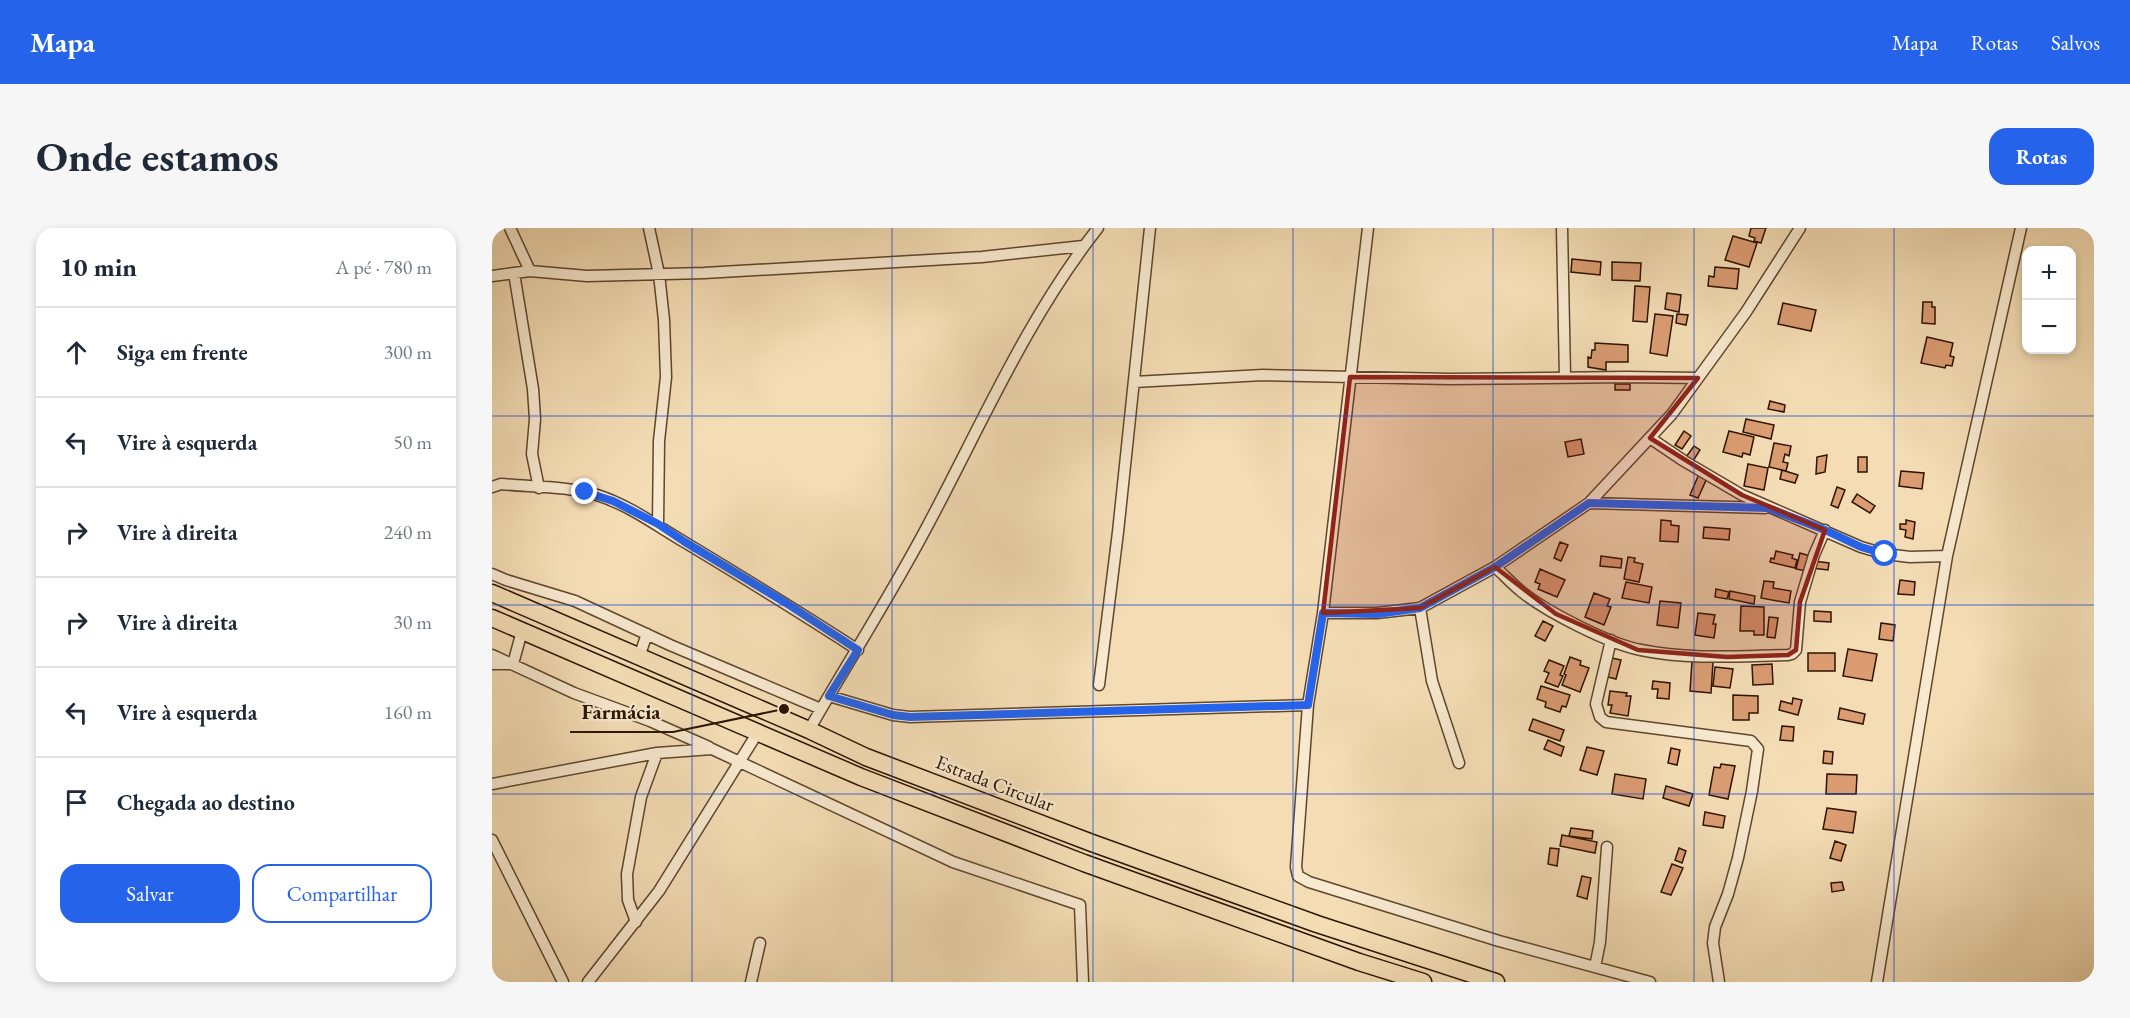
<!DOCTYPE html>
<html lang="pt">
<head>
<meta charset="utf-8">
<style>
	:root { --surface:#fff; --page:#f6f6f7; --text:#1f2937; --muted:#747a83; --line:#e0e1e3; --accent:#2563eb }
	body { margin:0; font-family:"EB Garamond",serif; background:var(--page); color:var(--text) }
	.controls { position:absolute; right:18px; top:18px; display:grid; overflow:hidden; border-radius:12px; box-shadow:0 3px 9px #0003 }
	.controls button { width:54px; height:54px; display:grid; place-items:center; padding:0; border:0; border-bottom:2px solid var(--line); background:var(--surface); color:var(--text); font:30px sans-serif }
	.stop { position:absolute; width:18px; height:18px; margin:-14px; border:4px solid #2563eb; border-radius:50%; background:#fff }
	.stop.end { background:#2563eb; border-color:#fff; box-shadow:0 2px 6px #0008 }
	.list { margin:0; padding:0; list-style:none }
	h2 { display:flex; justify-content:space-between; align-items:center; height:78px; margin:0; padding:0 24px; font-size:26px }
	h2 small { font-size:20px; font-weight:400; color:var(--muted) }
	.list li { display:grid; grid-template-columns:39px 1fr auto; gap:18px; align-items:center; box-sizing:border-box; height:90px; padding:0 24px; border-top:2px solid var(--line) }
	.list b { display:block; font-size:22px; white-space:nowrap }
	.list em { font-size:20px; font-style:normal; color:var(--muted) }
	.actions { display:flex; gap:12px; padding:18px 24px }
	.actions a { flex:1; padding:14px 0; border:2px solid var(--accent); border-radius:18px; text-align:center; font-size:21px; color:var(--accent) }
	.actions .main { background:var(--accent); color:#fff }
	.icon { flex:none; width:33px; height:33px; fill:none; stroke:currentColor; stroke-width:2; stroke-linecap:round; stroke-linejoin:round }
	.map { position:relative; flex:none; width:1602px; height:754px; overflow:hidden; border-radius:18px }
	header { display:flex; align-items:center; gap:36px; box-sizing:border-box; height:84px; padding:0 30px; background:var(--accent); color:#fff }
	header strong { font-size:28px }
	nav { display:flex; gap:33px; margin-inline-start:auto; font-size:21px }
	.intro { display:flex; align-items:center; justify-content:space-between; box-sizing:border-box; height:144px; padding:0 36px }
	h1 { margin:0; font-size:42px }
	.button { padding:15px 27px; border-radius:18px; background:var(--accent); color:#fff; font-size:21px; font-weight:700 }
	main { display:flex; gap:36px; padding:0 36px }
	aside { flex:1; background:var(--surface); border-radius:18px; box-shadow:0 3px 9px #0003 }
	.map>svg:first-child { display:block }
	.building { fill:#db9c72; stroke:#2d1300; stroke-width:1.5 }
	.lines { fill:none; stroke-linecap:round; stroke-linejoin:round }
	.street-casing { stroke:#5f462d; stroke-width:13 }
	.primary-casing { stroke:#2d1300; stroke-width:19 }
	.street { stroke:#f8e9cf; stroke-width:10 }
	.primary { stroke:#f4ddb5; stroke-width:16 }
	.route { stroke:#2563eb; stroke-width:8 }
	.marked { fill:#8f2418; fill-opacity:0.2; stroke:#8f2418; stroke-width:4.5; stroke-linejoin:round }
	.grid { fill:none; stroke:#1d4ed8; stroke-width:1.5; stroke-opacity:0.55 }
	.labels { text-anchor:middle; stroke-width:4.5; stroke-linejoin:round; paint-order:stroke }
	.street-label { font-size:20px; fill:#2d1300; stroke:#f8e9cf }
	.leader { fill:none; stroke:#2d1300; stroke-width:2 }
	.callout-dot { fill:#2d1300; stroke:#f8e9cf; stroke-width:2 }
	.callout-label { font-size:21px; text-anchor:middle; font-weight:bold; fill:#2d1300; stroke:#f8e9cf; stroke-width:4.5; stroke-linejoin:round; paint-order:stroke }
</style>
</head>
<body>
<header>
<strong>Mapa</strong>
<nav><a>Mapa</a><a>Rotas</a><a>Salvos</a></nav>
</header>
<div class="intro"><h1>Onde estamos</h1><a class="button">Rotas</a></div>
<main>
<aside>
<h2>10 min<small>A pé · 780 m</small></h2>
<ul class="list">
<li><svg class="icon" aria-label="ahead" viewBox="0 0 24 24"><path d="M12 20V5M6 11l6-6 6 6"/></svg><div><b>Siga em frente</b></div><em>300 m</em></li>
<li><svg class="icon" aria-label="left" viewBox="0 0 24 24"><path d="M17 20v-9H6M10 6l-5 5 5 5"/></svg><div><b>Vire à esquerda</b></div><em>50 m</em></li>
<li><svg class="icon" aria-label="right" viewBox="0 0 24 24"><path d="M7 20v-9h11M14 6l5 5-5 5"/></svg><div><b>Vire à direita</b></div><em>240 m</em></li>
<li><svg class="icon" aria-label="right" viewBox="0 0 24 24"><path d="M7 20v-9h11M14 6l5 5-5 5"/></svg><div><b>Vire à direita</b></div><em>30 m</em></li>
<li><svg class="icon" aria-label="left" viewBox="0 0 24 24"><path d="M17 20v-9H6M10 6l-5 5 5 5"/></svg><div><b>Vire à esquerda</b></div><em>160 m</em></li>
<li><svg class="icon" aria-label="arrive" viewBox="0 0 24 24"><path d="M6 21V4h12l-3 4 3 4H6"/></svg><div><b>Chegada ao destino</b></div></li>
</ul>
<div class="actions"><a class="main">Salvar</a><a>Compartilhar</a></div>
</aside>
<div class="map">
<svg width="1602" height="754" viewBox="0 0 1602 754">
	<rect width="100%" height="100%" fill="#f4ddb5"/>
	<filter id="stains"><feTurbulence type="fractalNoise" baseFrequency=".00333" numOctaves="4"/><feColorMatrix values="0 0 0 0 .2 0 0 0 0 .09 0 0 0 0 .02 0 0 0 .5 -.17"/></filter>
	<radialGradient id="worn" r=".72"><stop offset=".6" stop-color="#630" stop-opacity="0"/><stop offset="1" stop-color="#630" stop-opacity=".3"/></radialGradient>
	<!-- building -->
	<path class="building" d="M1259,0H1274L1269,15L1262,13L1263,10L1257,8Z
		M1241,8L1265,15L1257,39L1233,32Z
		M1080,31L1109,34L1108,47L1079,44Z
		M1120,34L1149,35L1148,53L1120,52Z
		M1223,39L1247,41L1245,61L1216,58L1217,48L1222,49Z
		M1143,58L1158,59L1155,94L1141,93Z
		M1175,65L1189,67L1187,84L1173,81Z
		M1431,74H1440V79H1443V96L1430,95Z
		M1291,75L1324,82L1319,103L1286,96Z
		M1163,86L1181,88L1175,128L1158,125Z
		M1185,86L1196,87L1194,97L1184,95Z
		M1435,109L1461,115L1458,128L1462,129L1460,138L1454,137L1453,140L1429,135Z
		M1103,115L1136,117V134H1114V142L1096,139V129L1099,130L1100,122H1103Z
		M1123,156H1138V162H1123Z
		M1278,173L1293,177L1292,184L1276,181Z
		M1254,191L1282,197L1279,211L1251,204Z
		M1192,203L1199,208L1190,221L1183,217Z
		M1237,203L1262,209L1258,227L1251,225L1250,229L1231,224Z
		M1089,211L1092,226L1076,229L1073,214Z
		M1282,215L1299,218L1297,228L1293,226L1291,234L1296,235L1294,243L1277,239Z
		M1202,218L1208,222L1201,233L1194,229Z
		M1335,227L1333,244L1324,246L1325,229Z
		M1366,229H1375V244H1366Z
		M1256,236L1276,240L1272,262L1252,258Z
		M1290,242L1306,247L1303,255L1288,251Z
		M1409,243L1432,245L1430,261L1407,258Z
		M1207,246L1215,250L1206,270L1198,267Z
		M1345,259L1353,262L1346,280L1339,277Z
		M1365,266L1383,278L1378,285L1360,274Z
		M1169,292L1179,293V297L1187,298L1186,314L1168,313Z
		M1414,292L1423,294L1421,311L1413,309L1414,302L1408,301V296H1414Z
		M1212,299L1238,301L1237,312L1211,310Z
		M1068,314L1076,317L1069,333L1062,330Z
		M1284,323L1301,327L1300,330L1305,332L1303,340L1278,334L1279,330L1282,331Z
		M1308,325L1318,328L1314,343L1304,341Z
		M1109,328L1130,331L1129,340L1108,338Z
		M1136,329L1143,330L1142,334L1151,336L1147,354L1132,351Z
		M1321,333L1337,335L1336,342L1320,340Z
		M1048,341L1073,352L1065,369L1046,361L1048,356L1043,354Z
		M1408,352L1423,354L1422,367L1406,366Z
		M1272,353L1282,354L1281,360L1299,363L1297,375L1269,370Z
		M1134,354L1160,359L1157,375L1130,370Z
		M1224,361L1237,364L1235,371L1223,369Z
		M1238,363L1263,368L1262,376L1237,371Z
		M1102,365L1118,371L1115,378L1119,379L1112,397L1093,389Z
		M1168,373L1189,375L1186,400L1165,397Z
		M1249,378L1272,379V407H1262V403H1248Z
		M1322,383L1339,384V394L1322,393Z
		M1206,385L1223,387L1221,396H1224L1222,410L1203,407Z
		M1277,389L1286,390L1283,410L1275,409Z
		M1051,393L1061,398L1053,413L1043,408Z
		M1389,395L1403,397L1401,413L1387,411Z
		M1356,421L1385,426L1380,453L1351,448Z
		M1316,425H1343V443H1316Z
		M1078,429L1089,433L1088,437L1097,440L1088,464L1070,457L1074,447L1072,446Z
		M1120,430L1129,432L1124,451L1116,449Z
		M1057,432L1072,438L1068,447L1071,448L1066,459L1053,454L1057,445L1052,443Z
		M1200,433L1221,434L1219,465L1198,463Z
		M1280,436L1281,456L1261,457L1260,437Z
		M1223,439L1241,441L1238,460L1221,458Z
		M1161,453L1178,455L1177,471L1165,470L1166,461H1160Z
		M1049,458L1078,467L1074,479L1070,478L1068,484L1053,479L1054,474L1045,471Z
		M1118,463L1135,465L1134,468H1139L1136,488L1118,485L1120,477H1116Z
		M1241,467L1266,468V485H1257V492H1241Z
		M1301,470L1310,472L1306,487L1287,482L1289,473L1300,476Z
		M1348,480L1373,486L1371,496L1346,491Z
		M1041,491L1072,502L1068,513L1037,502Z
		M1290,498L1302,499L1301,513L1288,512Z
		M1056,512L1072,519L1069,528L1052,521Z
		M1095,519L1112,523L1105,547L1088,542Z
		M1179,520L1188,522L1185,537L1176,535Z
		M1332,523L1341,524L1340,536L1331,535Z
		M1229,536L1243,538L1236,571L1217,567L1222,539L1228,540Z
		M1123,546L1154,551L1151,571L1120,566Z
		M1335,546L1365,547L1364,566H1334Z
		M1174,558L1201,566L1197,578L1171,570Z
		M1335,580L1364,584L1361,605L1331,601Z
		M1213,584L1233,588L1231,600L1211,597Z
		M1079,600L1101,603L1100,611L1077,608Z
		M1070,607L1105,614L1103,625L1068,618Z
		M1343,613L1354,617L1349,633L1338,630Z
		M1058,620L1067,621L1065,638L1056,636Z
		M1187,620L1194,623L1190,635L1183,632Z
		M1180,636L1191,640L1179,667L1169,664Z
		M1090,648L1099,650L1095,671L1085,668Z
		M1350,654L1352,662L1340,664L1339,655Z"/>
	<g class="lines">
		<!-- street casing -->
		<g class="street-casing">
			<path id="street" d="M18,0L38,43
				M157,0L167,46L172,92L174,149L167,213L166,296
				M876,0L831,385L816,477L804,639L806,648L817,654L1007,713L1158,754
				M1070,0L1073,149
				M22,45L41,161L43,191L40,226L47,260
				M0,48L38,43L95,48L212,45L490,29L591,18
				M642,154L771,147L957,151L1134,149L1206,150
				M1158,210L1192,233L1250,267L1369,319L1393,326L1418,329L1455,328
				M0,259L9,256C39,259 76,258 105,267C137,277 165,298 194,315C252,350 309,385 366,422
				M1097,275L1273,280
				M1003,339C1012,347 1020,356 1030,364C1055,384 1117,416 1149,422C1197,432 1247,428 1296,427L1300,426L1304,422L1308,374L1322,327L1333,302
				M0,346L14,352L83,373L178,417L329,481
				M928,380L940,453L967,535
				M831,385H885L928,380L1003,339L1097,275L1180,186L1254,84L1308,0
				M1119,412L1104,476L1108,489L1114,494L1259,513L1266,521L1260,563L1246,630L1236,666L1223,699L1221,715L1227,754
				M0,427L82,465L158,493L217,519
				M147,429L155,406
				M0,436H21L30,403
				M607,457L626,304L658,0
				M337,468L401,487L418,489L816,477
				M317,502C357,432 401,364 438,293C490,195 537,87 606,0
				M0,556L165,525L220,521L461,634L588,677L591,754
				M0,612L71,754
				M144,694L136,672L135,646L149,569L165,525
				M1103,739L1108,714L1115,619
				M96,754L167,663L266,504
				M259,754L268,715
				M1385,754L1455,328L1529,0"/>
		</g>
		<!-- primary casing -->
		<g class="primary-casing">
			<path id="primary" d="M0,365L317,502L374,529L600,615L825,696L1004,754
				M0,390L369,549L592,635L867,734L931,754"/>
		</g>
		<!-- street -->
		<use href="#street" class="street"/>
		<!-- primary -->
		<use href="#primary" class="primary"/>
	</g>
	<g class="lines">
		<!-- route -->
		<path class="route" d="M93,264L121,273L166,296L193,314L294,375L366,422L337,468L401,487L418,489L816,477L831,385L885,386L928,380L1003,339L1097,275L1276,280L1333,302L1369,319L1393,326"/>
	</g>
	<!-- marked area -->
	<path class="marked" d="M858,149L1206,150L1158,210L1250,267L1333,302L1308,374L1304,422L1296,427L1235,429L1146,422L1064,386L1003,339L928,380L831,385Z"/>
	<!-- grid -->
	<path class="grid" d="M200,0V754M400,0V754M601,0V754M801,0V754M1001,0V754M1202,0V754M1402,0V754M0,188H1602M0,377H1602M0,566H1602"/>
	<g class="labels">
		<!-- street labels -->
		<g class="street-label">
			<text transform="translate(503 555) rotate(21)" y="7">Estrada Circular</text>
		</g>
	</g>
	<!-- callouts -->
	<path class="leader" d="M292 481L181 504H78"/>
	<circle class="callout-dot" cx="292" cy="481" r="6"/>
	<g class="callout-label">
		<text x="129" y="491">Farmácia</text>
	</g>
	<rect width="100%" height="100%" filter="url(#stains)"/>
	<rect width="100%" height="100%" fill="url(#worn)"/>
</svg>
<div class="controls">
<button>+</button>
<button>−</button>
</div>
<div class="stop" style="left:1393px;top:326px"></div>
<div class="stop end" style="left:93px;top:264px"></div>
</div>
</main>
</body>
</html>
